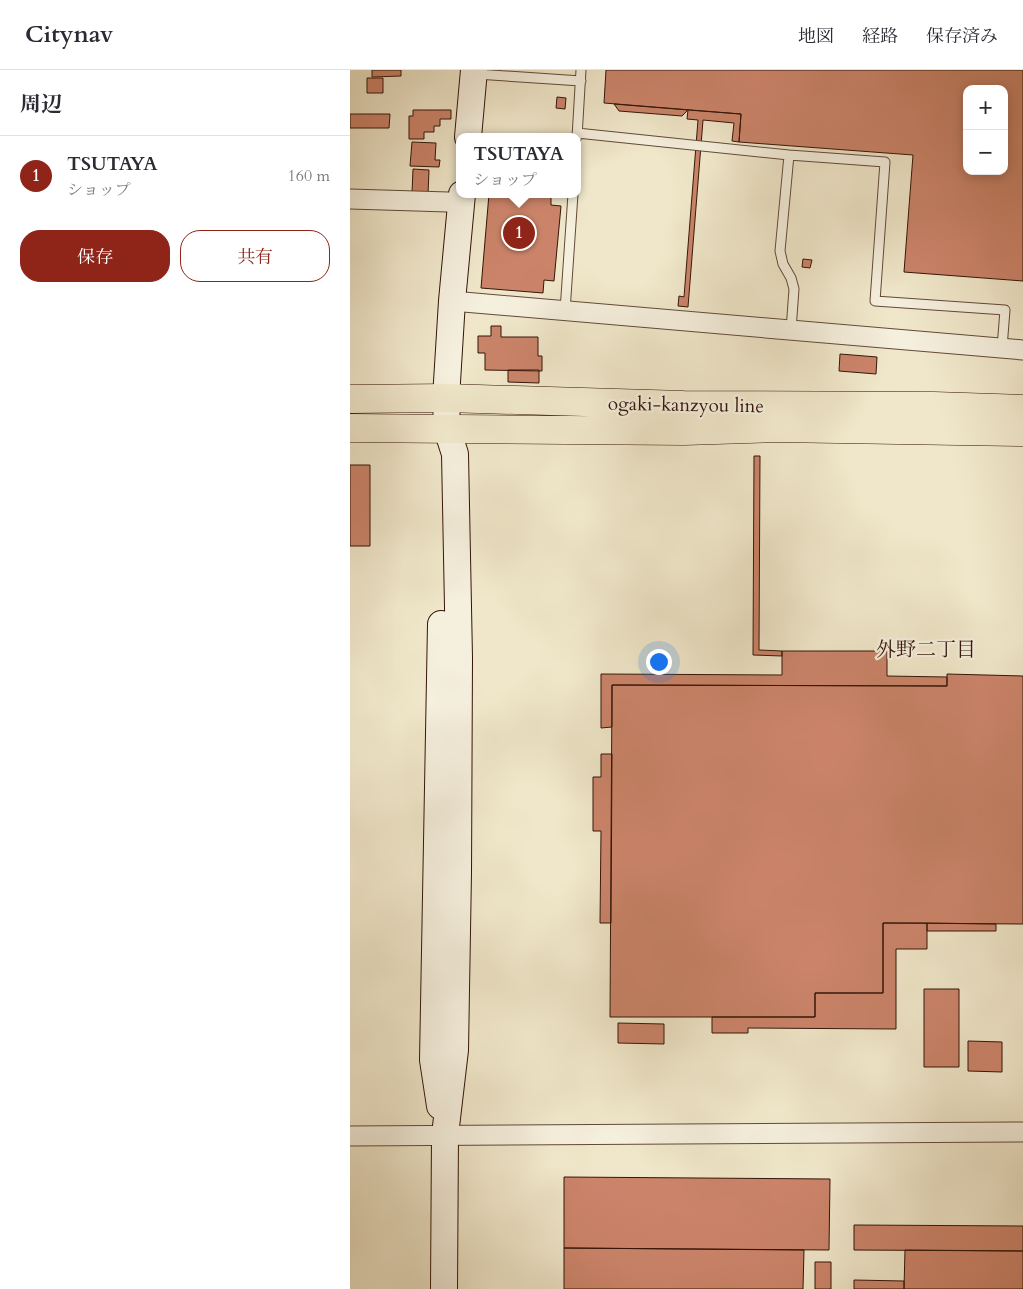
<!DOCTYPE html>
<html lang="ja">
<head>
<meta charset="utf-8">
<style>
	:root { --surface:#fff; --page:#f7f7f7; --text:#2b2b33; --muted:#7c7c81; --line:#e1e1e2; --accent:#8f2418 }
	body { margin:0; font-family:Cardo,"Noto Serif JP",serif; background:var(--page); color:var(--text) }
	.controls { position:absolute; right:15px; top:15px; display:grid; overflow:hidden; border-radius:10px; box-shadow:0 2px 12px #0003 }
	.controls button { width:45px; height:45px; display:grid; place-items:center; padding:0; border:0; border-bottom:1px solid var(--line); background:var(--surface); color:var(--text); font:25px sans-serif }
	.you { position:absolute; left:308px; top:591px; width:18px; height:18px; margin:-12px; border:4px solid #fff; border-radius:50%; background:#1a73e8; box-shadow:0 0 0 8px #1a73e833 }
	.badge { display:grid; place-items:center; width:32px; height:32px; border-radius:50%; background:var(--accent); color:#fff; font-size:16px; font-weight:700 }
	.pin { position:absolute; translate:-50% -50%; border:2px solid #fff; box-shadow:0 1px 5px #0006 }
	.popup { position:absolute; left:106px; top:63px; width:125px; height:65px; box-sizing:border-box; display:grid; place-content:center; border-radius:10px; background:var(--surface); filter:drop-shadow(0 1px 4px #0005); font-size:16px; white-space:nowrap; color:var(--muted) }
	.popup b { font-size:19px; color:var(--text) }
	.popup::after { content:''; position:absolute; left:50%; top:100%; margin-left:-10px; border:10px solid transparent; border-top-color:var(--surface) }
	.list { margin:0; padding:0; list-style:none }
	h2 { display:flex; justify-content:space-between; align-items:center; height:65px; margin:0; padding:0 20px; font-size:21px }
	h2 small { font-size:16px; font-weight:400; color:var(--muted) }
	.list li { display:grid; grid-template-columns:32px 1fr auto; gap:15px; align-items:center; box-sizing:border-box; height:80px; padding:0 20px; border-top:1px solid var(--line) }
	.list b { display:block; font-size:19px; white-space:nowrap }
	.list p { margin:0; font-size:16px; white-space:nowrap; color:var(--muted) }
	.list em { font-size:16px; font-style:normal; color:var(--muted) }
	.actions { display:flex; gap:10px; padding:15px 20px }
	.actions a { flex:1; padding:11px 0; border:1px solid var(--accent); border-radius:20px; text-align:center; font-size:18px; color:var(--accent) }
	.actions .main { background:var(--accent); color:#fff }
	.map { position:relative; flex:none; width:673px; height:1219px; overflow:hidden }
	header { display:flex; align-items:center; gap:30px; box-sizing:border-box; height:70px; padding:0 25px; background:var(--surface); border-bottom:1px solid var(--line) }
	header strong { font-size:24px }
	nav { display:flex; gap:28px; margin-inline-start:auto; font-size:18px }
	main { display:flex }
	aside { flex:1; background:var(--surface) }
	.map>svg:first-child { display:block }
	.building { fill:#cb846a; stroke:#331508; fill-rule:evenodd }
	.lines { fill:none; stroke-linecap:round; stroke-linejoin:round }
	.lane-casing { stroke:#624a38; stroke-width:11 }
	.street-casing { stroke:#624a38; stroke-width:21 }
	.secondary-casing { stroke:#331508; stroke-width:28 }
	.primary-casing { stroke:#331508; stroke-width:29 }
	.lane { stroke:#f5efdd; stroke-width:9 }
	.street { stroke:#f5efdd; stroke-width:19 }
	.secondary { stroke:#f5efdd; stroke-width:26 }
	.primary { stroke:#f0e7ca; stroke-width:28 }
	.labels { text-anchor:middle; stroke-width:4.5; stroke-linejoin:round; paint-order:stroke }
	.street-label { font-size:19px; fill:#331508; stroke:#f5efdd }
	.neighbourhood-label { font-size:20px; fill:#331508; stroke:#f5efdd }
</style>
</head>
<body>
<header>
<strong>Citynav</strong>
<nav><a>地図</a><a>経路</a><a>保存済み</a></nav>
</header>
<main>
<aside>
<h2>周辺<small></small></h2>
<ul class="list">
<li><span class="badge">1</span><div><b>TSUTAYA</b><p>ショップ</p></div><em>160 m</em></li>
</ul>
<div class="actions"><a class="main">保存</a><a>共有</a></div>
</aside>
<div class="map">
<svg width="673" height="1219" viewBox="0 0 673 1219">
	<rect width="100%" height="100%" fill="#f0e7ca"/>
	<filter id="stains"><feTurbulence type="fractalNoise" baseFrequency=".004" numOctaves="4"/><feColorMatrix values="0 0 0 0 .2 0 0 0 0 .09 0 0 0 0 .02 0 0 0 .5 -.17"/></filter>
	<radialGradient id="worn" r=".72"><stop offset=".6" stop-color="#630" stop-opacity="0"/><stop offset="1" stop-color="#630" stop-opacity=".3"/></radialGradient>
	<!-- building -->
	<path class="building" d="M22,0H51V6L22,7Z
		M256,0H673V211L554,202L563,85L389,72L391,44L254,33ZM617,19H654V101H617Z
		M17,8H33V23H17Z
		M207,27L216,28L215,39L206,38Z
		M264,34L338,40L332,46L269,41Z
		M63,40H101V49H90V56H84V62H74V69H59V46H63Z
		M338,40L391,44L389,72L382,71L384,53L353,50L338,237L328,236L329,226L334,227L348,50L337,49Z
		M0,44H40L39,58H0Z
		M62,72L86,73L85,90H90L89,97L60,96Z
		M63,99L79,100L78,124L62,123Z
		M139,124H201V135L211,136L204,211L194,210L193,223L131,218Z
		M453,189L462,190L460,198L452,197Z
		M141,256H151V267H188V286H192V301L135,300V283H128V266H141Z
		M490,284L527,287L526,304L489,301Z
		M158,300H189V313L158,312Z
		M404,386H410L409,580L432,581V586L403,585Z
		M0,395H20V476H0Z
		M432,581H537V606L597,607V616L262,615V657L251,658V604L432,605Z
		M597,604L673,606V854L533,853V923H465V947H260L262,615L597,616Z
		M251,684H262L261,853H250L251,761H243V707H251Z
		M533,853H577V879H546V959L398,958V963H362V947H465V923H533Z
		M577,853L646,854V861H577Z
		M574,919H609V997H574Z
		M268,953L314,954V974L268,973Z
		M618,971L652,972V1002L618,1001Z
		M214,1107L480,1109L479,1180L214,1178Z
		M504,1155L673,1156V1181L504,1180Z
		M214,1178L454,1180L453,1219H214Z
		M555,1180L673,1181V1219H554Z
		M465,1192H481V1219H465Z
		M504,1210L554,1211V1219H504Z"/>
	<g class="lines">
		<!-- lane casing -->
		<g class="lane-casing">
			<path id="lane" d="M126,4L231,11
				M227,63L439,85L535,92L525,231L655,240L652,278
				M227,67L231,0
				M439,85L430,181L433,194L441,208L444,219L441,260
				M215,241L223,124"/>
		</g>
		<!-- street casing -->
		<g class="street-casing">
			<path id="street" d="M0,129L98,132L112,134
				M102,231L673,280
				M0,1066L673,1062"/>
		</g>
		<!-- secondary casing -->
		<g class="secondary-casing">
			<path id="secondary" d="M118,67L124,0
				M90,1036L83,990L91,554
				M94,1219L95,1065L105,980L108,802L109,588L105,384L97,359L96,328L102,231L112,124"/>
		</g>
		<!-- primary casing -->
		<g class="primary-casing">
			<path id="primary" d="M0,329L96,328L334,335L584,336L673,339
				M0,358L334,361L427,358L673,362"/>
		</g>
		<!-- lane -->
		<use href="#lane" class="lane"/>
		<!-- street -->
		<use href="#street" class="street"/>
		<!-- secondary -->
		<use href="#secondary" class="secondary"/>
		<!-- primary -->
		<use href="#primary" class="primary"/>
	</g>
	<g class="labels">
		<!-- street labels -->
		<g class="street-label">
			<text transform="translate(336 334) rotate(1)" y="7">ogaki-kanzyou line</text>
		</g>
		<!-- neighbourhood labels -->
		<g class="neighbourhood-label">
			<text x="576" y="586">外野二丁目</text>
		</g>
	</g>
	<rect width="100%" height="100%" filter="url(#stains)"/>
	<rect width="100%" height="100%" fill="url(#worn)"/>
</svg>
<div class="controls">
<button>+</button>
<button>−</button>
</div>
<div class="you"></div>
<div class="pin badge" style="left:169px;top:163px">1</div>
<div class="popup"><b>TSUTAYA</b>ショップ</div>
</div>
</main>
</body>
</html>
